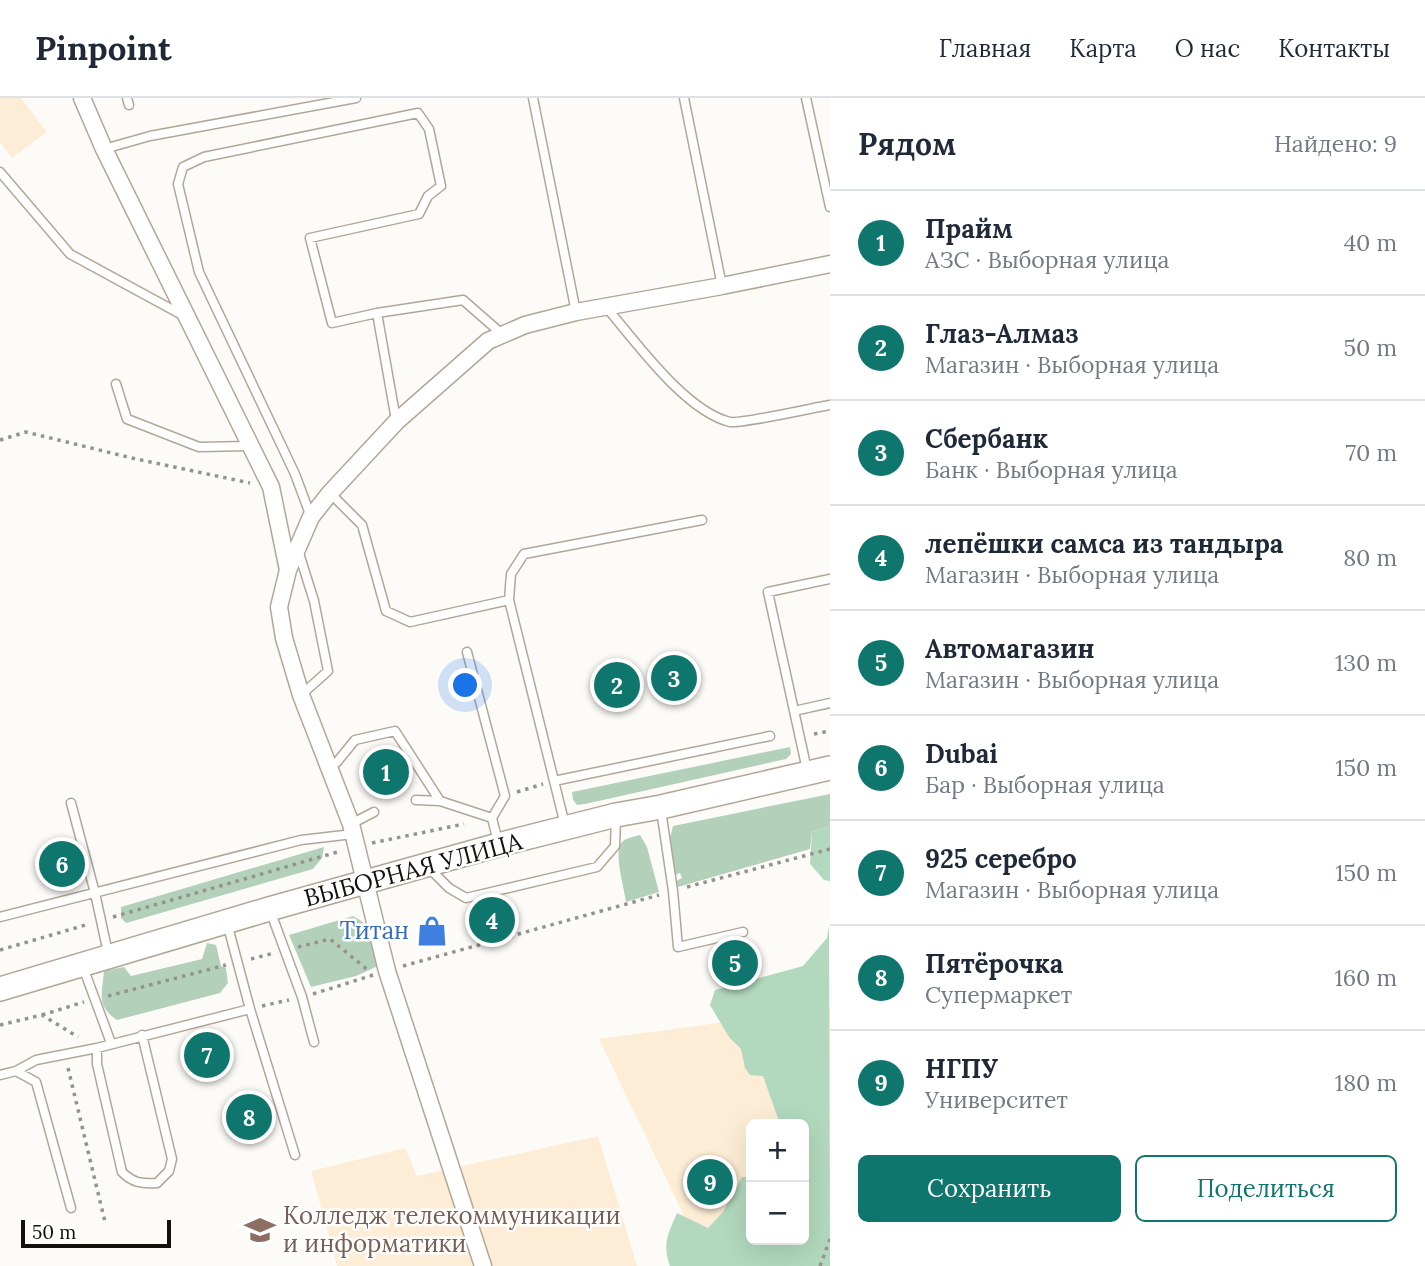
<!DOCTYPE html>
<html lang="ru">
<head>
<meta charset="utf-8">
<style>
	:root { --surface:#fff; --page:#f2f2f3; --text:#1f2937; --muted:#747a83; --line:#e0e1e3; --accent:#0f766e }
	body { margin:0; font-family:Lora,serif; background:var(--page); color:var(--text) }
	.controls { position:absolute; right:21px; bottom:21px; display:grid; overflow:hidden; border-radius:10px; box-shadow:0 7px 28px #0002 }
	.controls button { width:63px; height:63px; display:grid; place-items:center; padding:0; border:0; border-bottom:2px solid var(--line); background:var(--surface); color:var(--text); font:35px sans-serif }
	.scale { position:absolute; left:21px; bottom:18px; width:150px; box-sizing:border-box; padding-left:7px; border:4px solid #14100b; border-top:0; font-size:19px; line-height:24px; white-space:nowrap; color:#14100b; -webkit-text-stroke:5px #fff; paint-order:stroke }
	.you { position:absolute; left:466px; top:588px; width:24px; height:24px; margin:-18px; border:5px solid #fff; border-radius:50%; background:#1a73e8; box-shadow:0 0 0 10px #1a73e833 }
	.badge { display:grid; place-items:center; width:46px; height:46px; border-radius:50%; background:var(--accent); color:#fff; font-size:23px; font-weight:700 }
	.pin { position:absolute; translate:-50% -50%; border:4px solid #fff; box-shadow:0 2px 7px #0006 }
	.list { margin:0; padding:0; list-style:none }
	h2 { display:flex; justify-content:space-between; align-items:center; height:91px; margin:0; padding:0 28px; font-size:30px }
	h2 small { font-size:23px; font-weight:400; color:var(--muted) }
	.list li { display:grid; grid-template-columns:46px 1fr auto; gap:21px; align-items:center; box-sizing:border-box; height:105px; padding:0 28px; border-top:2px solid var(--line) }
	.list b { display:block; font-size:26px; white-space:nowrap }
	.list p { margin:0; font-size:23px; white-space:nowrap; color:var(--muted) }
	.list em { font-size:23px; font-style:normal; color:var(--muted) }
	.actions { display:flex; gap:14px; padding:21px 28px }
	.actions a { flex:1; padding:16px 0; border:2px solid var(--accent); border-radius:10px; text-align:center; font-size:24px; color:var(--accent) }
	.actions .main { background:var(--accent); color:#fff }
	.map { position:relative; flex:none; width:830px; height:1168px; overflow:hidden }
	header { display:flex; align-items:center; gap:42px; box-sizing:border-box; height:98px; padding:0 35px; background:var(--surface); border-bottom:2px solid var(--line) }
	header strong { font-size:33px }
	nav { display:flex; gap:38px; margin-inline-start:auto; font-size:24px }
	main { display:flex }
	aside { flex:1; background:var(--surface) }
	.map>svg:first-child { display:block }
	.built { fill:#feedd6; fill-rule:evenodd }
	.green { fill:#b3d0bb }
	.forest { fill:#b2d9bd }
	.lines { fill:none; stroke-linecap:round; stroke-linejoin:round }
	.service-casing { stroke:#b2a797; stroke-width:11 }
	.minor-casing { stroke:#b2a797; stroke-width:19 }
	.secondary-casing { stroke:#b2a797; stroke-width:26 }
	.path { stroke:#96938f; stroke-width:3.5; stroke-dasharray:3.5 5; stroke-linecap:butt }
	.service { stroke:#fff; stroke-width:8 }
	.minor { stroke:#fff; stroke-width:16 }
	.secondary { stroke:#fff; stroke-width:23 }
	.labels { text-anchor:middle; stroke-width:5; stroke-linejoin:round; paint-order:stroke }
	.street-label { font-size:24px; fill:#14100b; stroke:#fff }
	.shop-label { font-size:24px; fill:#366cbe; stroke:#fff; text-anchor:end }
	.education-label { font-size:24px; fill:#785e54; stroke:#fff; text-anchor:start }
</style>
</head>
<body>
<header>
<strong>Pinpoint</strong>
<nav><a>Главная</a><a>Карта</a><a>О нас</a><a>Контакты</a></nav>
</header>
<main>
<div class="map">
<svg width="830" height="1168" viewBox="0 0 830 1168">
	<rect width="100%" height="100%" fill="#fdfbf8"/>
	<!-- built -->
	<path class="built" d="M0,0H21L47,34L12,60L0,44Z
		M830,910V1168H708L599,941ZM751,1026H804V1142H751Z
		M598,1038L637,1168H337L311,1073L405,1050L417,1078Z"/>
	<!-- green -->
	<path class="green" d="M790,649L791,656L786,661L585,706L577,707L573,702L572,694Z
		M830,696V728L812,734L810,751L678,789L676,783L682,780L680,775L675,777L668,748L673,728Z
		M640,737L647,749L659,794L626,804C624,790 615,759 620,747C623,740 633,739 640,737Z
		M324,749L322,760L313,771L126,825L121,820V809Z
		M353,818C374,828 374,846 378,868L356,878L311,889L289,837Z
		M207,845L216,847L221,868L226,870L228,885L220,895L117,922C96,908 102,896 104,873L124,869L131,878L202,861Z"/>
	<!-- forest -->
	<path class="forest" d="M830,728V783L824,782L810,766L812,734Z
		M829,828L830,1168H670C662,1146 668,1136 677,1115L708,1130L723,1114L742,1079H751V1142H804V1026H780L763,978L750,977L745,970L741,951L729,939L710,907L715,892L803,868L827,840Z"/>
	<g class="lines">
		<!-- service casing -->
		<g class="service-casing">
			<path id="service" d="M127,0L129,7
				M533,0L576,214
				M684,0L722,188
				M806,0L830,109
				M104,51L150,38L356,0
				M0,74L70,156L184,218
				M606,209C636,244 685,313 730,324C742,326 812,310 830,307
				M377,215L463,202L502,236
				M116,286L127,321L199,349L249,348
				M330,395L362,427L386,513L410,524L509,502
				M311,419L295,376L199,174L178,86L183,69L204,59L418,15L429,31L441,88L428,98L419,116L310,140L332,225L377,215L396,322
				M298,452L314,503L328,573L301,597
				M467,554L505,698L492,720L498,744
				M794,613L830,605
				M329,669L337,664L355,642L395,633L440,703
				M807,672L768,494L830,481
				M554,683L770,638
				M416,702L440,703L492,720
				M71,705L95,795L108,855
				M661,712L673,793L678,849L743,834
				M351,726L374,714
				M565,727L509,502L511,476L524,456L702,422
				M428,769L449,790L466,800L597,769L615,748L616,720
				M271,815L302,899L314,944
				M0,819L301,742L353,736
				M227,825L250,911L295,1057
				M83,869L111,945
				M97,950V966L122,1074C133,1085 142,1086 157,1085L169,1073L172,1061L142,937
				M16,973L36,962L97,950L250,911
				M0,977L16,973L36,984L71,1110"/>
		</g>
		<!-- minor casing -->
		<g class="minor-casing">
			<path id="minor" d="M82,0L104,51L271,389L288,472
				M483,1168L387,873L351,726L301,597L284,540L279,509L288,472L311,419L330,395L397,323L488,243L525,227L576,214L722,188L830,166"/>
		</g>
		<!-- secondary casing -->
		<g class="secondary-casing">
			<path id="secondary" d="M0,891L269,811L498,747L616,717L661,709L830,670"/>
		</g>
		<!-- path -->
		<path class="path" d="M0,342L26,334L136,361L250,385
			M814,636L830,633
			M517,694L543,686
			M372,745L464,726
			M687,789L830,751
			M113,819L341,753
			M298,849L330,841L369,873
			M0,852L89,826
			M251,861L274,855
			M403,868L659,797
			M313,896L373,877
			M108,898L226,867
			M262,908L289,902
			M42,917L84,904
			M0,927L42,917L78,939
			M68,970L105,1124
			M820,1168L830,1141"/>
		<!-- service -->
		<use href="#service" class="service"/>
		<!-- minor -->
		<use href="#minor" class="minor"/>
		<!-- secondary -->
		<use href="#secondary" class="secondary"/>
	</g>
	<!-- icons -->
	<defs>
		<g id="shop-bare" transform="scale(2.415)"><path d="M-5-2.5h2.3a2.7 3.5 0 0 1 5.4 0H5L5.5 6h-11ZM-1.5-2.5h3a1.5 2.3 0 0 0-3 0Z" fill="#3f7fe0" stroke="#fff" stroke-width="2.5" paint-order="stroke"/></g>
		<g id="university-bare" transform="scale(2.415)"><path d="M0-5L7-2L0 1L-7-2ZM-4 1L0 2.5L4 1V4Q0 6-4 4Z" fill="#8d6e63" stroke="#fff" stroke-width="2.5" paint-order="stroke"/></g>
	</defs>
	<g fill-rule="evenodd">
		<use href="#shop-bare" x="432" y="833"/>
		<use href="#university-bare" x="260" y="1132"/>
	</g>
	<g class="labels">
		<!-- street labels -->
		<g class="street-label">
			<text transform="translate(413 772) rotate(-15)" y="8">ВЫБОРНАЯ УЛИЦА</text>
		</g>
		<!-- shop labels -->
		<g class="shop-label">
			<text x="409" y="841">Титан</text>
		</g>
		<!-- education labels -->
		<g class="education-label">
			<text x="283" y="1126">Колледж телекоммуникации<tspan x="283" dy="28">и информатики</tspan></text>
		</g>
	</g>
</svg>
<div class="controls">
<button>+</button>
<button>−</button>
</div>
<div class="scale">50 m</div>
<div class="you"></div>
<div class="pin badge" style="left:386px;top:674px">1</div>
<div class="pin badge" style="left:617px;top:587px">2</div>
<div class="pin badge" style="left:674px;top:580px">3</div>
<div class="pin badge" style="left:492px;top:822px">4</div>
<div class="pin badge" style="left:735px;top:865px">5</div>
<div class="pin badge" style="left:62px;top:766px">6</div>
<div class="pin badge" style="left:207px;top:957px">7</div>
<div class="pin badge" style="left:249px;top:1019px">8</div>
<div class="pin badge" style="left:710px;top:1084px">9</div>
</div>
<aside>
<h2>Рядом<small>Найдено: 9</small></h2>
<ul class="list">
<li><span class="badge">1</span><div><b>Прайм</b><p>АЗС · Выборная улица</p></div><em>40 m</em></li>
<li><span class="badge">2</span><div><b>Глаз-Алмаз</b><p>Магазин · Выборная улица</p></div><em>50 m</em></li>
<li><span class="badge">3</span><div><b>Сбербанк</b><p>Банк · Выборная улица</p></div><em>70 m</em></li>
<li><span class="badge">4</span><div><b>лепёшки самса из тандыра</b><p>Магазин · Выборная улица</p></div><em>80 m</em></li>
<li><span class="badge">5</span><div><b>Автомагазин</b><p>Магазин · Выборная улица</p></div><em>130 m</em></li>
<li><span class="badge">6</span><div><b>Dubai</b><p>Бар · Выборная улица</p></div><em>150 m</em></li>
<li><span class="badge">7</span><div><b>925 серебро</b><p>Магазин · Выборная улица</p></div><em>150 m</em></li>
<li><span class="badge">8</span><div><b>Пятёрочка</b><p>Супермаркет</p></div><em>160 m</em></li>
<li><span class="badge">9</span><div><b>НГПУ</b><p>Университет</p></div><em>180 m</em></li>
</ul>
<div class="actions"><a class="main">Сохранить</a><a>Поделиться</a></div>
</aside>
</main>
</body>
</html>
